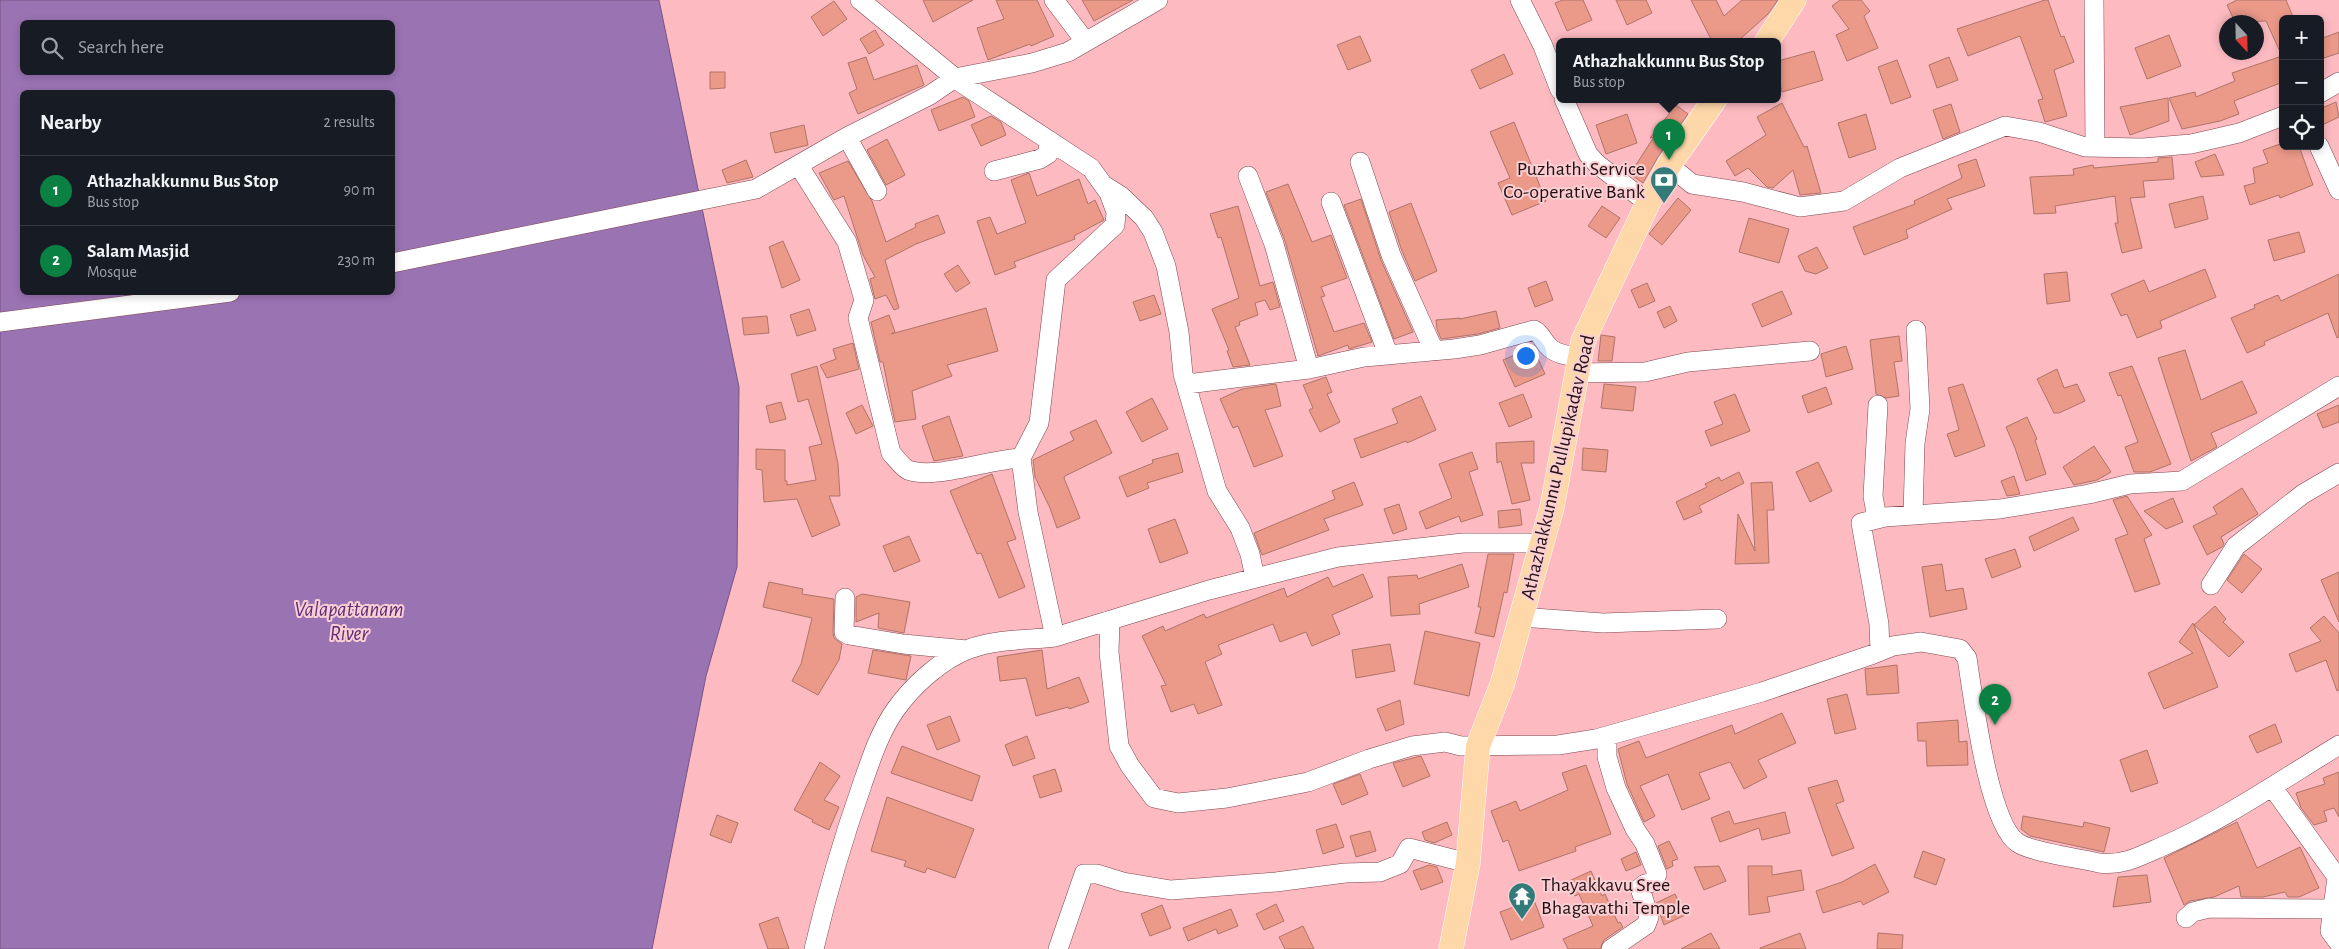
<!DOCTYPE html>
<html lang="en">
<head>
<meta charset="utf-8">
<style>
	:root { --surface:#171b24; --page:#242831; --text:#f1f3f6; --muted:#9ea1a6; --line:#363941; --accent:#0b8043 }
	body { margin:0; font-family:"Alegreya Sans",sans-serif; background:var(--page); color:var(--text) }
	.controls { position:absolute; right:15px; top:15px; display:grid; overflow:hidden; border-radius:8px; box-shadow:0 2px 8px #0003 }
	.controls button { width:45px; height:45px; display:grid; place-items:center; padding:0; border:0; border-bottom:1px solid var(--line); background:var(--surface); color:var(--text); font:25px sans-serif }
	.compass { position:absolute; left:2219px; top:15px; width:45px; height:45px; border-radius:50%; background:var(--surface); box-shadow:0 2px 8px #0003; rotate:158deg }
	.you { position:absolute; left:1525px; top:355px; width:18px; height:18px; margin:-12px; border:4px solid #fff; border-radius:50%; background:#1a73e8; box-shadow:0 0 0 8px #1a73e833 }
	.badge { display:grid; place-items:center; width:32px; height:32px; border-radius:50%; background:var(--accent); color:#fff; font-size:16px; font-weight:700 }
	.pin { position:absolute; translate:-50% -41px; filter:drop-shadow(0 1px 2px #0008) }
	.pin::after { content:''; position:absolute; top:26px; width:18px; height:15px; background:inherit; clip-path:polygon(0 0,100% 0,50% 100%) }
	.popup { position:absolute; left:1556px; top:38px; width:225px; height:65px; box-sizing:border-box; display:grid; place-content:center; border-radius:8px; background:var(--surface); filter:drop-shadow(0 1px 4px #0005); font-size:16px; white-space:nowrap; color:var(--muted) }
	.popup b { font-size:19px; color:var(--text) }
	.popup::after { content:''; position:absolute; left:50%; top:100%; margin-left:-10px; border:10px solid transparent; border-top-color:var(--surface) }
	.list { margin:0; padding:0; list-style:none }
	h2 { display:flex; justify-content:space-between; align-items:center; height:65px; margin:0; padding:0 20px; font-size:21px }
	h2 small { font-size:16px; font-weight:400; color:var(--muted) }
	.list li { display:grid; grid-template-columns:32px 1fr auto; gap:15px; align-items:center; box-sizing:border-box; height:70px; padding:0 20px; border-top:1px solid var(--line) }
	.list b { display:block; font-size:19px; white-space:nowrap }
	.list p { margin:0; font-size:16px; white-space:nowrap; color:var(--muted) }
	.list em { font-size:16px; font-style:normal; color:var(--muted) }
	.icon { flex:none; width:28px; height:28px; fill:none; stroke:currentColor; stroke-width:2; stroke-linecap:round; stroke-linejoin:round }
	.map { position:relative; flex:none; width:2339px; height:949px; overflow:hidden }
	.search { position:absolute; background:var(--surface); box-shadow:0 2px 8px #0003; left:20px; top:20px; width:375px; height:55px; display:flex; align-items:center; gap:12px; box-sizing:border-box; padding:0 18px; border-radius:8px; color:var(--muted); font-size:19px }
	.panel { position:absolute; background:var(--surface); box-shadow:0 2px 8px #0003; left:20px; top:90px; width:375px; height:205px; border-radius:8px }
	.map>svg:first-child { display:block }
	.water { fill:#9a73b3; stroke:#775583; fill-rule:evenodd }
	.building { fill:#eb9989; stroke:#af7468 }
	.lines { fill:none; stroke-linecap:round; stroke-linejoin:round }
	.minor-casing { stroke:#7e464e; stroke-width:20 }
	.major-casing { stroke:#fff; stroke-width:25 }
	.minor { stroke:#fff; stroke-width:19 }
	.major { stroke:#fed8a9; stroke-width:24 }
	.labels { text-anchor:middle; stroke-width:4; stroke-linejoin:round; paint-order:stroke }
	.poi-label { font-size:20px; fill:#250e12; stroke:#f9cfd3; text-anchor:end }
	.street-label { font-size:20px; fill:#250e12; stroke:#f9cfd3 }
	.water-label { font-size:21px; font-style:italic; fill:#5d2b78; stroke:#f9cfd3 }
</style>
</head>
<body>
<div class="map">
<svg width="2339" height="949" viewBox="0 0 2339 949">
	<rect width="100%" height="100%" fill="#fdbac1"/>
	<!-- water -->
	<path class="water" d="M0,0H659L739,387L737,567L706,676L652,949H0ZM22,22H392V72H22ZM22,92H392V292H22Z"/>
	<!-- building -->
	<path class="building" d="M923,0H973L933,22Z
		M996,0H1037L1054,36L1031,46L1030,44L988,60L977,28L1004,19Z
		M1082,0H1133L1094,21Z
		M1563,0H1583L1592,20L1567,31L1555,3Z
		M1616,0H1646L1652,13L1627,25Z
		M1691,0H1716L1724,16L1742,0H1778L1768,14L1738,41H1712Z
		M1840,0H1861L1870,11L1864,16L1878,48L1847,61L1836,35L1849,29L1832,6Z
		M2045,0H2048L2061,37L2064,36L2074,62L2054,70L2067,116L2045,122L2038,100L2043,99L2020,36L1968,56L1957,29Z
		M2237,0H2286L2294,19H2283V82L2234,101L2239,114L2220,121L2182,129L2169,98L2195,92L2196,97L2235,81L2232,73L2282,56L2266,21L2235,22L2227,5Z
		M834,1L847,19L823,36L811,17Z
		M875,30L884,45L869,54L860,39Z
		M2339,32V53L2324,58L2320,39Z
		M2169,35L2181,66L2147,79L2135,48Z
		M1360,36L1371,61L1348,70L1337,45Z
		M1814,51L1823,80L1782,92L1778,76V61Z
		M1504,54L1513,74L1480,89L1471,70Z
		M866,57L874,80L917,65L924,85L858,114L849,93L857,89L848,63Z
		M1949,57L1958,80L1937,88L1929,65Z
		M1897,60L1911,97L1891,104L1878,67Z
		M710,72H725V88L710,89Z
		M963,97L969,101L975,117L939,131L931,110Z
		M2168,98L2169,121L2130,135L2120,107Z
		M2336,102L2339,117L2320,126V109Z
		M1782,103L1804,147L1807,146L1821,193L1800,195L1793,170L1773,188L1767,187L1748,168L1735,176L1726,161L1766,135L1757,117Z
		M1951,104L1960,132L1943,139L1933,110Z
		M1676,105L1688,114L1658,157L1643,183L1630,174L1654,137L1650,138Z
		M1627,114L1637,143L1606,154L1596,125Z
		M1866,114L1876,149L1849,158L1838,123Z
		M991,116L1001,122L1006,135L981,146L971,125Z
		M1514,122L1546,201L1512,215L1498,183L1510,178L1490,132Z
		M804,125L808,145L775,153L770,133Z
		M887,139L905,175L886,185L867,150Z
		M2283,143V146H2299L2313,185L2280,198L2279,195L2250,205L2244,186L2255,183L2253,168L2268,163L2263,150Z
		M2215,154L2224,175L2201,177L2195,162Z
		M2172,157L2174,179L2143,181L2145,197L2130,198L2142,248L2122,253L2115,223H2118L2115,196L2055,206L2056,213L2034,214L2030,177L2074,175L2073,169L2093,165L2094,168L2158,162V158Z
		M1976,159L1985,186L1947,199L1952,209L1906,230L1908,238L1864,255L1853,227L1915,204L1914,201L1962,178L1958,165Z
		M746,160L753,177L727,183L722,170Z
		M848,161L872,201L886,242L916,227L915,224L938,215L945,233L916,244L885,260L899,308L894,310L886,295L875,299L870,279L875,277L863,255L844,196L834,200L819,173Z
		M1029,173L1037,196L1079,179L1088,204L1095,200L1104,220L1074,236L1075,239L1014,262L1016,267L995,275L977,221L990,217L997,234L1026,223L1011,180Z
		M1288,184L1312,242L1331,235L1347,278L1321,287L1325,296L1321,297L1334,332L1364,323L1372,342L1349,349L1348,345L1318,356L1285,241L1266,192Z
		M2203,196L2208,219L2175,228L2169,204Z
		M1678,198L1691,210L1662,245L1649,234Z
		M1361,199L1381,260L1413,332L1394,339L1344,205Z
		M1411,203L1437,271L1415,281L1402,251L1389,212Z
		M1238,206L1260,286L1273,282L1280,307L1270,310L1265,300L1255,303L1258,315L1239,322L1240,325L1235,327L1250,365L1233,367L1227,351L1229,350L1212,309L1239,298L1221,237L1218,238L1210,214Z
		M1602,206L1620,218L1606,238L1588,226Z
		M1749,218L1789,229L1779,263L1739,252Z
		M2299,232L2305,252L2274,261L2268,240Z
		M783,241L800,280L782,288L769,247Z
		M1817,247L1828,268L1816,274L1805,271L1798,256Z
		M958,265L970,283L956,292L944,274Z
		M2205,269L2216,297L2160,321L2162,328L2137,338L2127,314L2121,316L2111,294L2144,280L2149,292Z
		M2067,272L2070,301L2047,304L2044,274Z
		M2339,274V337L2337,338L2328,313L2264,342L2265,345L2247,353L2231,318L2255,308L2254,305L2278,295L2281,301Z
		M1546,281L1553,300L1535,307L1528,288Z
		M1647,283L1655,301L1639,308L1631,290Z
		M1782,291L1792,314L1762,327L1752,304Z
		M1154,295L1161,314L1140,321L1133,302Z
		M1670,306L1677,321L1664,328L1657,312Z
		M986,308L998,351L947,365L952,376L912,391L916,419L895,422L883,362H880L871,322L889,315L895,332L891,334Z
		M809,309L816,330L797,336L790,315Z
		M1496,311L1500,328L1478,334L1441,339L1437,329L1436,320L1460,318V319Z
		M767,316L769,333L744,335L742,318Z
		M1601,335L1615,337L1612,361H1598Z
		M1899,336L1902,361L1894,362L1899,396L1886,398L1876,394L1870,340Z
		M853,343L859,369L827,378L820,365L836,359L833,349Z
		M1846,346L1853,369L1826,377L1821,354Z
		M1533,347L1545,374L1515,387L1503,360Z
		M2185,350L2201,400L2242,381L2257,413L2211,433L2217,447L2191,461L2158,358Z
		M817,366L838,464L840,496H829L840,525L812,537L797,499L764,502L762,470L756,469V449L785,450V481H787V485L816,480L809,447L822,444L808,399L798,402L791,374Z
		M2132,366L2171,464L2150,472H2134L2125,447L2138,442L2121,395L2118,396L2109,373Z
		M2057,369L2064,388L2077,384L2085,401L2059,413H2054L2037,379Z
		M1326,377L1332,392L1327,394L1340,422L1320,432L1309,410L1313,408L1303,385Z
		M1276,384L1281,406L1265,410L1283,456L1254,467L1238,426L1233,428L1220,399L1242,389Z
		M1604,384L1636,387L1633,411L1601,408Z
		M1963,384L1985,446L1955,457L1947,434L1959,430L1948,388Z
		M1826,387L1832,404L1808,413L1802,396Z
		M1523,394L1532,417L1509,427L1499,403Z
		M1735,394L1750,431L1711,446L1705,431L1723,424L1714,402Z
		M1421,396L1436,430L1407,443L1406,441L1361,458L1354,439L1398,423L1392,409Z
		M1152,398L1168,429L1142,442L1126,412Z
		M781,402L786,419L770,423L766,406Z
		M862,405L873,426L856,434L846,413Z
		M2339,405V422L2323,428L2317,414Z
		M949,416L963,456L934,461L922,426Z
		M2027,417L2037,439L2035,440L2046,474L2026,481L2015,448L2006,427Z
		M1096,420L1112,453L1065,476L1064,478L1080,518L1057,528L1050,508L1035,477L1033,460L1074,440L1070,432Z
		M1534,441V463H1521L1530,500L1512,504L1501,461L1497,463L1496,443Z
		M2094,446L2111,472L2097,480L2074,485L2063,467Z
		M1583,448L1608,450L1606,472L1582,470Z
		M1472,452L1478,469L1469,472L1483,515L1461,522L1459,516L1426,529L1419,512L1452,498L1439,464Z
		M1178,453L1183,472L1147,483L1149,488L1127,497L1119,477L1153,463L1152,460Z
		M1818,462L1832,491L1810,502L1796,472Z
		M1739,472L1744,483L1699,506L1702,512L1684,520L1676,502L1707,487L1705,484L1719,477L1721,481Z
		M992,474L1016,539L1007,542L1025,587L999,598L981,553L977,554L950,491Z
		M2014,476L2020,494L2007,496L2001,481Z
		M1354,482L1363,505L1324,519L1329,530L1262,555L1254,533L1335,499L1332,491Z
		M1772,482L1774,510H1767L1769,563L1735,564L1738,514L1755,551L1751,483Z
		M2242,488L2258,514L2221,537L2224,544L2222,547L2207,555L2193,526L2217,514L2213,507Z
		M2127,496L2152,535L2144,539L2160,584L2135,592L2115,539L2128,534L2113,500Z
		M2173,498L2183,522L2166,529L2144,511Z
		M1399,504L1407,529L1393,534L1384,509Z
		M1520,509L1522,525L1499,528L1498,511Z
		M2073,517L2079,530L2034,551L2029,537Z
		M1175,519L1188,553L1160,563L1148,529Z
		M909,536L920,561L894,572L883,546Z
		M2015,549L2021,567L1992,578L1985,559Z
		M1488,554H1514L1507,593L1504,592L1494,637L1475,633L1481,607H1478Z
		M2244,554L2262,569L2242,593L2227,580Z
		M1462,564L1469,587L1419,604L1420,614L1391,616L1388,577L1417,575L1418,579Z
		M1942,564L1946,591L1963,588L1967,609L1930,617L1922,567Z
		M2339,572V622L2321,580Z
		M1363,574L1373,597L1332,615L1340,634L1312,646L1306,632L1280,642L1273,624L1218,645L1222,654L1205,662L1222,705L1198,714L1194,704L1171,712L1161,686L1166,685L1142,636L1163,626L1165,631L1204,614L1206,618L1284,588L1287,597L1328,577L1333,587Z
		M769,582L803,589L802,594L834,599L833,632L834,638L842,644L839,660L818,695L792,681L801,664L812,618L763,607Z
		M862,594L910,602L904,633L878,628L879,613L856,622V597Z
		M2215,606L2226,619L2223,622L2244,642L2229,657L2194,625Z
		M2324,616L2339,633V690L2337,691L2326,660L2296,672L2289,654L2321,641L2310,628Z
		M2193,623L2218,687L2164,709L2148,673L2193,653L2179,642Z
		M1425,631L1480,643L1469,696L1414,684Z
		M1390,644L1395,671L1356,678L1352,650Z
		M873,650L911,656L906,680L868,673Z
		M1042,650L1047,689L1079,677L1089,702L1069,709L1068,707L1036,716L1026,678L1000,681L997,657Z
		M1897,665L1899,693L1867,695L1865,669Z
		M1847,694L1856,729L1835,734L1827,699Z
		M1400,700L1404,724L1386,731L1377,709Z
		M1782,713L1796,743L1758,760L1767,777L1744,789L1730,762L1699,773L1710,799L1682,810L1668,774L1640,786L1655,816L1644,822L1627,784L1618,749L1639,741L1646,758L1732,725L1735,734Z
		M950,716L960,741L937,750L927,725Z
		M1958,720L1959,742L1967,741L1968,765L1927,766L1926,741H1918L1917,723Z
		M2275,724L2282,742L2257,753L2249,736Z
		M1027,736L1035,758L1013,766L1005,745Z
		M902,746L980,776L972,801L891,773Z
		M2147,750L2158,783L2131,792L2120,760Z
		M1421,756L1430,776L1403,787L1393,763Z
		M820,762L840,776L824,800L839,807L829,830L812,822L813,820L794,810Z
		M1586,765L1611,834L1575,847L1576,851L1519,871L1508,840L1503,842L1491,811L1516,801L1520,811L1568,790L1562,773Z
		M1055,769L1062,791L1040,798L1033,776Z
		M2339,772V817L2334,808L2324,811L2327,821L2314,825L2301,808L2296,793L2325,784L2323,778Z
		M1360,774L1368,794L1342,805L1333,784Z
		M1837,780L1844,801L1836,804L1854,848L1832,856L1808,788Z
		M887,797L974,829L955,878L927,868L925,873L904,866L906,861L871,851Z
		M1729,811L1734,824L1785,812L1790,833L1762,840L1759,828L1720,842L1711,818Z
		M717,815L738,823L731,843L710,835Z
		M2023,816L2083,827L2084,822L2110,828L2104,852L2030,836L2021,829Z
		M1447,822L1452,835L1434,843L1425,840L1422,832Z
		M2237,822L2257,868L2300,847L2319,888L2299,897H2288L2285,892L2263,897H2241L2239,886L2214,897L2190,901L2184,905L2164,858Z
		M1336,824L1344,847L1323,854L1316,830Z
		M1370,831L1376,851L1356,857L1350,836Z
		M1669,841L1678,859L1672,861L1673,866L1667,869L1658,846Z
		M1923,851L1945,859L1936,885L1914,877Z
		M1636,852L1641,865L1626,871L1621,859Z
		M1875,864L1889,892L1863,905L1861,901L1823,913L1816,891L1842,882Z
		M1429,865L1437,867L1443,882L1421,890L1413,871Z
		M1719,866L1726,881L1704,890L1694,867Z
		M1748,866H1772V875L1801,870L1804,890L1767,897L1770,912L1749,915Z
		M1591,871L1602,896L1605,894L1618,923L1620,922L1623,927L1604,940L1600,949H1568L1563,939L1593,926L1579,894L1575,896L1569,881Z
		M2147,875L2151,902L2113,907L2118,877Z
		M1675,894L1685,915L1664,925L1656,903Z
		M1534,900L1544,927L1511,940L1500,912Z
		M1276,904L1284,921L1264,930L1256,914Z
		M1162,905L1171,928L1150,936L1141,914Z
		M1231,909L1238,926L1218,934L1216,929L1188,941L1183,928Z
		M778,917L789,949H768L759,924Z
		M1303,926L1314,949H1285L1279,937Z
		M1711,933L1720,949H1681Z
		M1800,933L1806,949H1760V948Z
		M1878,933L1903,935L1902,949H1877Z"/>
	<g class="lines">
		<!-- minor casing -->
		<g class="minor-casing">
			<path id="minor" d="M1054,0L1085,41
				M1520,0L1543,46L1560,90
				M2094,0L2095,146
				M2320,93L2339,82
				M1564,99L1588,154L1597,164L1648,203
				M847,137L877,191
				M2319,146L2339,190
				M1360,162L1391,255L1434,351
				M1669,165L1692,184L1743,192L1800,207L1844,201L1900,168L2005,126L2039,132L2085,147L2143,148L2191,144L2239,133L2283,116
				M799,166L847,242L864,300L858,318L891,453C896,458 902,467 908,470C935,480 989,459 1021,458
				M994,171L1040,159L1048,154L1049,140
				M1248,176L1274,244L1309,369
				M1105,186L1121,196L1144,218L1153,232L1166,266L1179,332L1183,374L1217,491L1240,528L1250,554L1255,578
				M1331,202L1388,354
				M392,263L756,189L847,137L930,95L955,78L1032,63L1068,52L1158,0
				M0,322L230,292
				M1578,373L1645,372L1688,362L1810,351
				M1187,384L1309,369L1364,357L1454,349L1480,345L1534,330C1542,334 1543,342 1550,348C1558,355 1570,356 1581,358
				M1913,515L1915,443L1920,409L1916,330
				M1877,519L1873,496L1878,405
				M2211,585L2236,546L2303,494L2339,473
				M845,598L844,632L849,635L903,644L967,650
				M1521,617L1603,623L1717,619
				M1110,620L1109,652L1119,746L1130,766L1154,798L1178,803L1227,798L1308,782L1369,759L1412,746L1445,742L1461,746L1558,745L1596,739L1762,692L1871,655L1893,646L1921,642L1960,649L1967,658C1973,695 1988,824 2018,843C2034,853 2079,858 2099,863C2122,866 2141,856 2161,847C2224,820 2280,781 2339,745
				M1055,637L1209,590L1338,557L1463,543H1541
				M1880,651L1879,624L1861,523L1885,517L2000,509L2089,494L2130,484L2182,481L2339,386
				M1607,736V757L1616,788L1635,829L1645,844L1657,874L1654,882L1645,884L1640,888L1649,917L1646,925L1611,949
				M2273,788L2337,877L2330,931L2339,943
				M2186,918L2193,912L2209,908L2332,909
				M814,949C827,893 843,839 862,785C871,759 880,731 896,709C913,685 942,659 969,649C996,639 1027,640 1055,637L1028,512L1021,458L1039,423L1056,280L1115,225L1116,212L1109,193L1091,168L960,82L860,0
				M1058,949L1084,874H1097L1123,882L1171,890L1276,882L1345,873L1380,872L1400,864L1409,848L1468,863"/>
		</g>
		<!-- major casing -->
		<g class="major-casing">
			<path id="major" d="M1767,41L1794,0
				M1451,949L1468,863L1478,746L1502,685L1552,507L1583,341L1648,203L1669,165L1715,99"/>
		</g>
		<!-- minor -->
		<use href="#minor" class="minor"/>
		<!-- major -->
		<use href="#major" class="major"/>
	</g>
	<!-- icons -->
	<defs>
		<g id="bank-pin" transform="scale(1.4375)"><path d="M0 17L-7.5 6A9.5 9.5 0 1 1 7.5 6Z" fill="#327b78" stroke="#f9cfd3"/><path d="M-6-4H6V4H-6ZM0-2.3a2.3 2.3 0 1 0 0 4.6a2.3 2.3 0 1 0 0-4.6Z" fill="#fff"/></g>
		<g id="temple-pin" transform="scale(1.4375)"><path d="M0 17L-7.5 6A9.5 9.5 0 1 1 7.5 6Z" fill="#327b78" stroke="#f9cfd3"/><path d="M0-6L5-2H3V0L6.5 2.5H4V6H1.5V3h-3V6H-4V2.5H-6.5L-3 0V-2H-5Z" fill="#fff"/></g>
	</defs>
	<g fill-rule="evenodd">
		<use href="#bank-pin" x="1664" y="180"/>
		<use href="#temple-pin" x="1522" y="896"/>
	</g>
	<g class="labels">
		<!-- poi labels -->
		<g class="poi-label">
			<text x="1645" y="175">Puzhathi Service<tspan x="1645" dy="23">Co-operative Bank</tspan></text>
			<text x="1541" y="891" text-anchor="start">Thayakkavu Sree<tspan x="1541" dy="23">Bhagavathi Temple</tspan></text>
		</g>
		<!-- street labels -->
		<g class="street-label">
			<text transform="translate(1557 467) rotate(-77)" y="7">Athazhakkunnu Pullupikadav Road</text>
		</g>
		<!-- water labels -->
		<g class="water-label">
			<text x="349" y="616">Valapattanam<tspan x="349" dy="24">River</tspan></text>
		</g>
	</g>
</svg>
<div class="controls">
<button>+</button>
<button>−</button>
<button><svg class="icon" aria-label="locate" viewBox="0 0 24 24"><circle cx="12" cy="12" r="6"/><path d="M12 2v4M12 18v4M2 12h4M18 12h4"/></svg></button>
</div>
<svg class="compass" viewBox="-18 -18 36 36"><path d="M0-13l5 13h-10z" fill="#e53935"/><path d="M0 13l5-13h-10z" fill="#9ea1a6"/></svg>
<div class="you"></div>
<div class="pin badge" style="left:1669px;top:160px">1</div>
<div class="popup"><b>Athazhakkunnu Bus Stop</b>Bus stop</div>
<div class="pin badge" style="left:1995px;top:725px">2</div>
<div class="search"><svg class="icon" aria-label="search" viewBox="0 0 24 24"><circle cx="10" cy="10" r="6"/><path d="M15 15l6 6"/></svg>Search here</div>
<section class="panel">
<h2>Nearby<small>2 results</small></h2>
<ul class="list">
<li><span class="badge">1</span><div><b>Athazhakkunnu Bus Stop</b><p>Bus stop</p></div><em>90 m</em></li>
<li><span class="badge">2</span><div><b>Salam Masjid</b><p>Mosque</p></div><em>230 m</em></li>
</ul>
</section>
</div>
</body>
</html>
